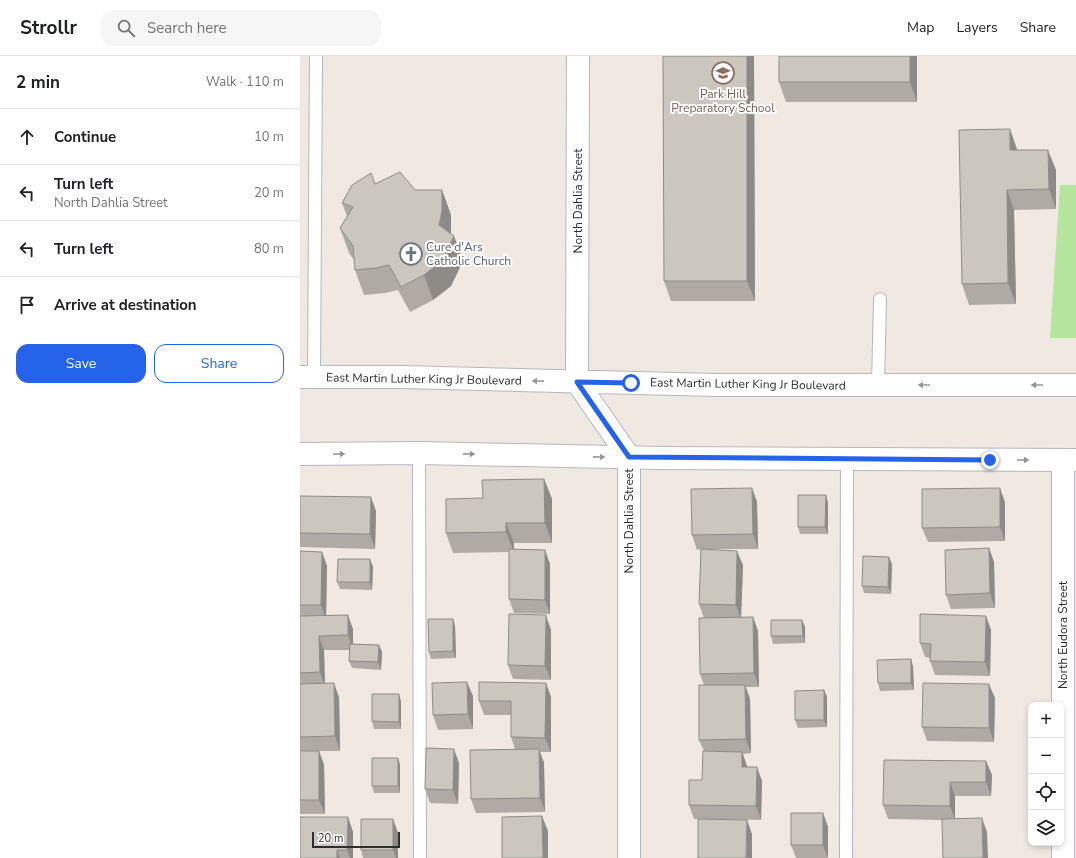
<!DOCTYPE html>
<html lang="en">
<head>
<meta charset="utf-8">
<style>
	:root { --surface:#fff; --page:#f6f6f6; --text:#202124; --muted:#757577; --line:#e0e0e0; --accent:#2563eb }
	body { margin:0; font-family:"Nunito Sans",sans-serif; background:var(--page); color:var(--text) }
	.controls { position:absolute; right:12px; bottom:12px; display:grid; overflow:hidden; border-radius:8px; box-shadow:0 2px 6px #0003 }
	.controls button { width:36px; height:36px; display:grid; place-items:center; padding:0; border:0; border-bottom:1px solid var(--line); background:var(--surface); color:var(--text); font:20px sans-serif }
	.scale { position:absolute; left:12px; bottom:10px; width:88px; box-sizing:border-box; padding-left:4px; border:2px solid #2e2e2e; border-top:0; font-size:11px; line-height:14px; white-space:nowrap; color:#2e2e2e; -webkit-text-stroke:3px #fff; paint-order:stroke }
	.stop { position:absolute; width:12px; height:12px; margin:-9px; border:3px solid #2563eb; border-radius:50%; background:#fff }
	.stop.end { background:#2563eb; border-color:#fff; box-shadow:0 1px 4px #0008 }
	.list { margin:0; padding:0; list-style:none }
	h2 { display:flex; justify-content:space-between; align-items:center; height:52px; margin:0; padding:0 16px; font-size:17px }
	h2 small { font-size:13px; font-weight:400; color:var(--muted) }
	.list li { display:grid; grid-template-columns:26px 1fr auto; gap:12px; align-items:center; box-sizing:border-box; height:56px; padding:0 16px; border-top:1px solid var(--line) }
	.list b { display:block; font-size:15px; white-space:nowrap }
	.list p { margin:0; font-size:13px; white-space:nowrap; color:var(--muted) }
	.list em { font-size:13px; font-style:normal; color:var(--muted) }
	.actions { display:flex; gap:8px; padding:12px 16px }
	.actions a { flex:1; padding:9px 0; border:1px solid var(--accent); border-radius:12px; text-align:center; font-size:14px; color:var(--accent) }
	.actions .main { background:var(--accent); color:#fff }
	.icon { flex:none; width:22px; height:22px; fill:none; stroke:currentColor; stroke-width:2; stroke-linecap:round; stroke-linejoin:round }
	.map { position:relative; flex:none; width:776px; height:802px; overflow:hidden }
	header { display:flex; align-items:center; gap:24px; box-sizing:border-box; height:56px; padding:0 20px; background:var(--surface); border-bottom:1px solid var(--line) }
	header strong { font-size:19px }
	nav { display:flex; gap:22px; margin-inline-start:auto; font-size:14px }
	.search { width:280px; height:36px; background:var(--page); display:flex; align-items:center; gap:10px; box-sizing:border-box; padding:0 14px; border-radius:12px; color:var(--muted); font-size:15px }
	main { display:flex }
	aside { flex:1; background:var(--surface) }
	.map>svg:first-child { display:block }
	.green { fill:#b6e59e }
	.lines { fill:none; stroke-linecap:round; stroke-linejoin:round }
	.lane-casing { stroke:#b4b7c1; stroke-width:14 }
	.street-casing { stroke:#b4b7c1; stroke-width:24 }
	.secondary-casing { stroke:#b4b7c1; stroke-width:24 }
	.lane { stroke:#fff; stroke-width:12 }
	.street { stroke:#fff; stroke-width:22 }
	.secondary { stroke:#fff; stroke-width:22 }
	.wall { fill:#afaba4 }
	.shaded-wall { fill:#8e8b86 }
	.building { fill:#cbc7bf; stroke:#8e8b86 }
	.oneway { fill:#969696 }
	.route { stroke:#2563eb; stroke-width:5 }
	.labels { text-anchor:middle; stroke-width:4; stroke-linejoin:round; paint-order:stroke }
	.education-label { font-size:12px; fill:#785e54; stroke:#fff }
	.street-label { font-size:12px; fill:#2e2e2e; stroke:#fff }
	.worship-label { font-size:12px; fill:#5b616d; stroke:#fff; text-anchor:start }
</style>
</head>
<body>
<header>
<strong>Strollr</strong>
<div class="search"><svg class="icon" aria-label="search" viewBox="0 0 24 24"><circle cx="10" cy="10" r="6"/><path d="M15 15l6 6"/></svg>Search here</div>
<nav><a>Map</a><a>Layers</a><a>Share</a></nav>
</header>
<main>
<aside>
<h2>2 min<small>Walk · 110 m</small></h2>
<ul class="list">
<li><svg class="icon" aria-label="ahead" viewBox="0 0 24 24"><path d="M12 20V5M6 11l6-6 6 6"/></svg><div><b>Continue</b></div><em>10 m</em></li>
<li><svg class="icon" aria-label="left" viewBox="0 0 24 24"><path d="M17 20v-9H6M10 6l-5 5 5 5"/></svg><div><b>Turn left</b><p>North Dahlia Street</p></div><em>20 m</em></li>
<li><svg class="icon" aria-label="left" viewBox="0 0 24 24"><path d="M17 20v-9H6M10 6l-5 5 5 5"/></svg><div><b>Turn left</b></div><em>80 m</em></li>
<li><svg class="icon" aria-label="arrive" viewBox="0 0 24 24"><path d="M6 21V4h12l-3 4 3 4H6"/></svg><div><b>Arrive at destination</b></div></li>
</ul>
<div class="actions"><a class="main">Save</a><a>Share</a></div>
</aside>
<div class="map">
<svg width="776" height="802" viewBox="0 0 776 802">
	<rect width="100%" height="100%" fill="#efe9e1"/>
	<!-- green -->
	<path class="green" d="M760,129H776V282H750Z"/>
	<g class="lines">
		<!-- lane casing -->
		<g class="lane-casing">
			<path id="lane" d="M14,321L16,0
				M578,329L580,243
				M119,397L120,802
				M546,802L547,403"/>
		</g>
		<!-- street casing -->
		<g class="street-casing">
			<path id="street" d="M763,404V802
				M329,802V401"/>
		</g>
		<!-- secondary casing -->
		<g class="secondary-casing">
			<path id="secondary" d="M278,0L277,326L329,401
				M0,321H102L417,329H776
				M0,398L119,397L360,402L776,404"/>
		</g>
		<!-- lane -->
		<use href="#lane" class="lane"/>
		<!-- street -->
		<use href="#street" class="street"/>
		<!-- secondary -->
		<use href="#secondary" class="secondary"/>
	</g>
	<!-- wall -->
	<path class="wall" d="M454,0L455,245H371L364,225Z
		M617,0V46H486L479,26Z
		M717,93V94L756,114V153L714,154L716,248L669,249L662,228Z
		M75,128L115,134H142L151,159V178L154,180L163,205L151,230L133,244L110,256L98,234L85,237L64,239L55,214L54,204L49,197L40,172L47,160L42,147Z
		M244,423L252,443V487H214V493L245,494L250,508V558L214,557L209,543V496L153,497L146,477L183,442Z
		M452,432L457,446L458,493H407L443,509L441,561H453L458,575L459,631H446L450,643L451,697L443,698L447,711L462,725L461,764L394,763L389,749L402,724L404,695L399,684L404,629L400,618L404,562L399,548L401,493L397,494L392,479Z
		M526,439L528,447V478H500L498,471Z
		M0,440L76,455L75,493L0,491Z
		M705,446V485L628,486L622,472Z
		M689,492L694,506L695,552L651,553L646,539Z
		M0,495L22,496L27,510L26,559L53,573V588L79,589L82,596L81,614L52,612L49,605L50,594H24L25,627L39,641L40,695H14H19L24,709L25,758H0Z
		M70,503L73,511L72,534L40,533L37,526Z
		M592,508L591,538L564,537L562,530Z
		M686,560L691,574L690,620L635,619L630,605V602L625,601L620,587Z
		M153,563L155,570L156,602L131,603L129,596Z
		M502,564L505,571V587L473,588L471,580Z
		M251,574V624L213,623L208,609Z
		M611,603L613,611L614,634L580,635L578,627Z
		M246,627L251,641V696H240L244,707L245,756L176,757L171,743L215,693L211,681V659H184L179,645Z
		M524,634L527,641V671L498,672L495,664Z
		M99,638L101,646V673H74L72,665Z
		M173,640V673L138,674L133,659Z
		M695,642L694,686L627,685L622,671Z
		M98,702L100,709V737H74L72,730Z
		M686,705L692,719L691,740H655V763L687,776L642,764L588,763L583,749Z
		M159,707L158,748L130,747L125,733Z
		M523,757L528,771V802H496L491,789Z
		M48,761L53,776V802H0Z
		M93,763L98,777V802H63L61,794Z"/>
	<!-- shaded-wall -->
	<path class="shaded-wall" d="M447,0H454L455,245L447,225Z
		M610,0H617V46L610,26Z
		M710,73L717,93V114L710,94Z
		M748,94L756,114V153L749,133Z
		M142,134L151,159V180H154L163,205L151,230L133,244L124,219L139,169Z
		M707,134L714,154L716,248L708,227Z
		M244,423L252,443V487L245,467Z
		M452,432L457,446L458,493L453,478Z
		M700,432L705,446V485L700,471Z
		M526,439L528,447V478L525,471Z
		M71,441L76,455L75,493L70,478Z
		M206,467L214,487V496L206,476Z
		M689,492L694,506L695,552L690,537Z
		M245,494L250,508V558L245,544Z
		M437,495L443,509L441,563L436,549Z
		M22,496L27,510L26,563L21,549Z
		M589,501L592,508L591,538L588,531Z
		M70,503L73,511L72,534L70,526Z
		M48,559L53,573V594L48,579Z
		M246,559L251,574V624L245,610Z
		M686,560L691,574L690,620L685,606Z
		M453,561L458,575L459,631L454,617Z
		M153,563L155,570L156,602L153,595Z
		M502,564L505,571V587L503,580Z
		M19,580L24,594L25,630L20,616Z
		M79,589L82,596L81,614L78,606Z
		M611,603L613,611L614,634L611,627Z
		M167,626L173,640V673L168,658Z
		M34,627L39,641L40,695L35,680Z
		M246,627L251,641V696L245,682Z
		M689,628L695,642L694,686L689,672Z
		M445,629L450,643L451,697L446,683Z
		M524,634L527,641V671L524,664Z
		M99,638L101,646V673L99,666Z
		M154,693L159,707L158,748L153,734Z
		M239,693L244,707L245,756L240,742Z
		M19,695L24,709L25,758L19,744Z
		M442,696L447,710V725L442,711Z
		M98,702L100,709V737L98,730Z
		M686,705L692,719L691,740L686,726Z
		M457,711L462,725L461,764L456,750Z
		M650,726L655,740V764L650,750Z
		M523,757L528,771V802L523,789Z
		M242,760L248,775V802H243Z
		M48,761L53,776V802H50L47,794Z
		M682,762L687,776L688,802H683Z
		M93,763L98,777V802H96L93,794Z
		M447,764L452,778V802H446Z
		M37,794L40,802H37Z"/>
	<!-- building -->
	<path class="building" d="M363,0H447V225H364Z
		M479,0H610V26H479Z
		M710,73V94H748L749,133L707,134L708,227L662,228L659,74Z
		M100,116L115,134H142V155L139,169L154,180L142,205L124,219L101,231L89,209L76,212L55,214L53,190L40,172L53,151L42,147L52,129L71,117L75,128Z
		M244,423L245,467H206V476L146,477V443L183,442L182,424Z
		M452,432L453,478L392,479L391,433Z
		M700,432V471L622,472V433Z
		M498,439H526L525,471H498Z
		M0,440L71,441L70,478L0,477Z
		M689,492L690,537L646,539L645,494Z
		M209,493L245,494V544L209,543Z
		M401,493L437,495L436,549L399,548Z
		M0,495L22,496L21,549H0Z
		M563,500L589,501L588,531L562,530Z
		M38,503H70V526H37Z
		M209,558L246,559L245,610L208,609Z
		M620,558L686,560L685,606L630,605L631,588L620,587Z
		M48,559V579L19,580L20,616L0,617V560Z
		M453,561L454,617L400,618L399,562Z
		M128,563H153V595L129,596Z
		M471,564H502L503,580H471Z
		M50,588L79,589L78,606L49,605Z
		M611,603V627H578L577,604Z
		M167,626L168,658L133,659L132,627Z
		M179,626L246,627L245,682L211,681V645H179Z
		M34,627L35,680L0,681V628Z
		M623,627L689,628V672L622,671Z
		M399,629H445L446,683L399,684Z
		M524,634V664H495V635Z
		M72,638H99V666L72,665Z
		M126,692L154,693L153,734L125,733Z
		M239,693L240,742L171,743L170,694Z
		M0,695H19V744H0Z
		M403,695L442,696V711H457L456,750L389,749V724H402Z
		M72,702H98V730H72Z
		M584,704L686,705V726H650V750L583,749Z
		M491,757H523V789H491Z
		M242,760L243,802H202V761Z
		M0,761H48L47,794H37V802H0Z
		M682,762L683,802H643L642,763Z
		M61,763H93V794H61Z
		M398,763L447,764L446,802H398Z"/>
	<!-- one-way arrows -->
	<defs><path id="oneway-solid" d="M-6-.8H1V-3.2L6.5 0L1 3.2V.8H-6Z"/></defs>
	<g class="oneway">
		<use href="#oneway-solid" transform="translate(238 325) rotate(-179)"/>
		<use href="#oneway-solid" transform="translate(624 329) rotate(180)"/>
		<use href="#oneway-solid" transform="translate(737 329) rotate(-180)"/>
		<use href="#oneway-solid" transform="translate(39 398)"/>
		<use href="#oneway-solid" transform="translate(169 398) rotate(1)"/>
		<use href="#oneway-solid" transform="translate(299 401) rotate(1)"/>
		<use href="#oneway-solid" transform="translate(723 404)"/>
	</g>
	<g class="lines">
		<!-- route -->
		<path class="route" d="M331,327L277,326L329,401L690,404"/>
	</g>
	<!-- icons -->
	<defs>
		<g id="school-ring" transform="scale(1.15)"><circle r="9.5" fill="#fff" stroke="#8d6e63" stroke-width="1.5"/><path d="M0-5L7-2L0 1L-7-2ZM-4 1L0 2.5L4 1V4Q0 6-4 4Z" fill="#8d6e63"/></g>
		<g id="church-ring" transform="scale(1.15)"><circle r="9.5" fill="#fff" stroke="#6b7280" stroke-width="1.5"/><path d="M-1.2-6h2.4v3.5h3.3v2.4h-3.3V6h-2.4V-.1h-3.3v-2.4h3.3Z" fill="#6b7280"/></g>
	</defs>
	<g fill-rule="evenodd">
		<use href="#school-ring" x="423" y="17"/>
		<use href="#church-ring" x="111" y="198"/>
	</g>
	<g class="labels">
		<!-- education labels -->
		<g class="education-label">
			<text x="423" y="42">Park Hill<tspan x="423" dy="14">Preparatory School</tspan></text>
		</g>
		<!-- street labels -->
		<g class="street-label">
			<text transform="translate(278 145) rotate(-90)" y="4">North Dahlia Street</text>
			<text transform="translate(124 323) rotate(1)" y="4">East Martin Luther King Jr Boulevard</text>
			<text transform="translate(448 328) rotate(1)" y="4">East Martin Luther King Jr Boulevard</text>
			<text transform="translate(329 465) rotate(-90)" y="4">North Dahlia Street</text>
			<text transform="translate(763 579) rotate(-90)" y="4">North Eudora Street</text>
		</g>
		<!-- worship labels -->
		<g class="worship-label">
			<text x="126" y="195">Cure d'Ars<tspan x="126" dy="14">Catholic Church</tspan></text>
		</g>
	</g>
</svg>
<div class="controls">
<button>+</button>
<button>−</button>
<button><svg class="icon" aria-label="locate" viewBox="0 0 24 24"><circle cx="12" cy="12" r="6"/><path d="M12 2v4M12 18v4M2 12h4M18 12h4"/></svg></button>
<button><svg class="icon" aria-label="layers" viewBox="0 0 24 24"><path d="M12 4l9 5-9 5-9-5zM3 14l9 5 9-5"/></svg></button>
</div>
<div class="scale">20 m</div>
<div class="stop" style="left:331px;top:327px"></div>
<div class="stop end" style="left:690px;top:404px"></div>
</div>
</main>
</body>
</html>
